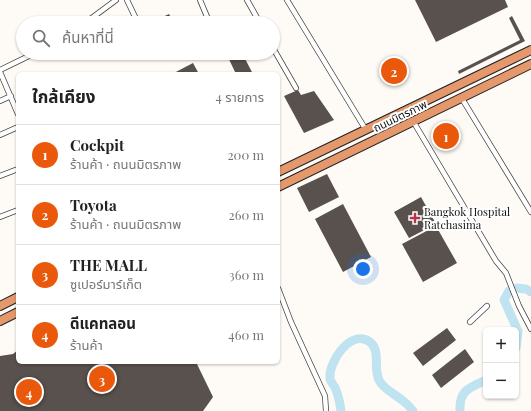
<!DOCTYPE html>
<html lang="th">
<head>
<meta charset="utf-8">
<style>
	:root { --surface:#fff; --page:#f2f2f2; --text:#222; --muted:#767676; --line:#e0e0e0; --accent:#ea580c }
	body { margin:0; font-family:"Playfair Display","Noto Sans Thai",serif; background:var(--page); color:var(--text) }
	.controls { position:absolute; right:12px; bottom:12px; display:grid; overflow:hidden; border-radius:6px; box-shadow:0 1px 3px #0004 }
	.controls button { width:36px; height:36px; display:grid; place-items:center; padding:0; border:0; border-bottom:1px solid var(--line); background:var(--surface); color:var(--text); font:20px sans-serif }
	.you { position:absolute; left:363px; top:269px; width:14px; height:14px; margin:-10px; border:3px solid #fff; border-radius:50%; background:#1a73e8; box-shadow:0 0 0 6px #1a73e833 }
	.badge { display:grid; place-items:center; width:26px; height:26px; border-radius:50%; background:var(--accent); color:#fff; font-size:13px; font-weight:700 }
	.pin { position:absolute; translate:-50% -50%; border:2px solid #fff; box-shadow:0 1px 4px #0006 }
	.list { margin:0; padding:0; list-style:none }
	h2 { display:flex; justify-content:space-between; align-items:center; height:52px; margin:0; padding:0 16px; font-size:17px }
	h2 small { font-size:13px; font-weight:400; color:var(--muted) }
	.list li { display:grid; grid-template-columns:26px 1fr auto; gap:12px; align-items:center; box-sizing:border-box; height:60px; padding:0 16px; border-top:1px solid var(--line) }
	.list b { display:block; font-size:15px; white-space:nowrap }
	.list p { margin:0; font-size:13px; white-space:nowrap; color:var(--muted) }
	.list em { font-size:13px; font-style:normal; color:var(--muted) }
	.icon { flex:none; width:22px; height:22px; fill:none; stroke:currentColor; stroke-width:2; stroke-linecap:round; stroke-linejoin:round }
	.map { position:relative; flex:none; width:531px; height:411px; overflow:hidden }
	.search { position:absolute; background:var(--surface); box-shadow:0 1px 3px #0004; left:16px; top:16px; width:264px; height:44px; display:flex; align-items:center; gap:10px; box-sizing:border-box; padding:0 14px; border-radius:22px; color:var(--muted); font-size:15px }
	.panel { position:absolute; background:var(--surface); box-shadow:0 1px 3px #0004; left:16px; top:72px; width:264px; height:292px; border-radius:6px }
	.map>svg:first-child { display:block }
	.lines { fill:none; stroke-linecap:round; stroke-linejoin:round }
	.river { stroke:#bfe3f1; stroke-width:9 }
	.building { fill:#58514e }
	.street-casing { stroke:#444; stroke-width:6 }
	.highway-casing { stroke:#222; stroke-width:10 }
	.street { stroke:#fff; stroke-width:4.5 }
	.highway { stroke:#e5986c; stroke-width:8 }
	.poi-dot { fill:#b33649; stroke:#fff; stroke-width:1.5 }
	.labels { text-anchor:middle; stroke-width:4; stroke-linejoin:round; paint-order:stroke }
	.street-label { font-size:11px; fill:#111; stroke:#fff }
	.poi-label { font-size:11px; fill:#111; stroke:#fff; text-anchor:start }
</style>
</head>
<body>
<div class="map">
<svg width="531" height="411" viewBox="0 0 531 411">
	<rect width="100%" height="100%" fill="#fefbf6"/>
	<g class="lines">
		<!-- river -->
		<path class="river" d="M517,288L526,289L531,292
			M509,291L504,300L518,331L516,348
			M341,411C340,404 339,397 336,390C335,386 331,383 330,379C328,362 351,328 370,342C381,351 373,368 379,380C383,389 395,394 402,400C406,403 410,407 413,411
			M460,411C459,390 469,388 486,380"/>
	</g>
	<!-- building -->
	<path class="building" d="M415,0H505L508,7L436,42Z
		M169,14L174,23H150Z
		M512,16L525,41L459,74L458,71L520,40L509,18Z
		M226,53H242L253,74H236Z
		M193,63L199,74H172Z
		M298,90L301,95L314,91L334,120L304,133L284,96Z
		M327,174L339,197L309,212L297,188Z
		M421,197L436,224L409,238L394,212Z
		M343,204L371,257L343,272L315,219Z
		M436,226L457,263L423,282L402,244Z
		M447,328L456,340L423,366L413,353Z
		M465,349L474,362L441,388L432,375Z
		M18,350V362H196L213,397L203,411H0V356L13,354Z"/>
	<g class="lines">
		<!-- street casing -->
		<g class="street-casing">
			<path id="street" d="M127,0L138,23
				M200,0L208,19
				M247,0L260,23
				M287,0L366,130
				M85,23L116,0
				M273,48L296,88
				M0,70L35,53
				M0,72L18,114
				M461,97L531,212
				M0,101L11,96
				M413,121L496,261L506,273L519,306L531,329
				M0,135L18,127
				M0,176L18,169
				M0,217L18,210
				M278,288L291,322L325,396L326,411
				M470,322L487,306"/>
		</g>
		<!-- highway casing -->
		<g class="highway-casing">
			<path id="highway" d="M278,172L531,50
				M278,187L531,64
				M0,306L18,297
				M0,321L18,312"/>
		</g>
		<!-- street -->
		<use href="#street" class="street"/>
		<!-- highway -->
		<use href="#highway" class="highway"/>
	</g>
	<!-- markers -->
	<path class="poi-dot" d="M413 212h4v4h4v4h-4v4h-4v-4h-4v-4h4z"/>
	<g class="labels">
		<!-- street labels -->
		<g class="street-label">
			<text transform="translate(400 116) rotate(-26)" y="4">ถนนมิตรภาพ</text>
		</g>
		<!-- poi labels -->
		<g class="poi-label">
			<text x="424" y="216">Bangkok Hospital<tspan x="424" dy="13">Ratchasima</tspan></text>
		</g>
	</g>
</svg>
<div class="controls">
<button>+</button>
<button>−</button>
</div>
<div class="you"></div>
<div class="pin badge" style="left:446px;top:136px">1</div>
<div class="pin badge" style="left:394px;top:71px">2</div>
<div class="pin badge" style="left:102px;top:379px">3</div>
<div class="pin badge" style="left:29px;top:392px">4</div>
<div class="search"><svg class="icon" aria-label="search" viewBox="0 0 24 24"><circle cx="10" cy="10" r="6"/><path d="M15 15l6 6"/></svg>ค้นหาที่นี่</div>
<section class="panel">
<h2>ใกล้เคียง<small>4 รายการ</small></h2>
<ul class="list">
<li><span class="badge">1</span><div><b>Cockpit</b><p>ร้านค้า · ถนนมิตรภาพ</p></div><em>200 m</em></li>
<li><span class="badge">2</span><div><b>Toyota</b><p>ร้านค้า · ถนนมิตรภาพ</p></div><em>260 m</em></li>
<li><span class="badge">3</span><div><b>THE MALL</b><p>ซูเปอร์มาร์เก็ต</p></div><em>360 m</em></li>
<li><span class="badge">4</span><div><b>ดีแคทลอน</b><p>ร้านค้า</p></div><em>460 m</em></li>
</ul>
</section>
</div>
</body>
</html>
